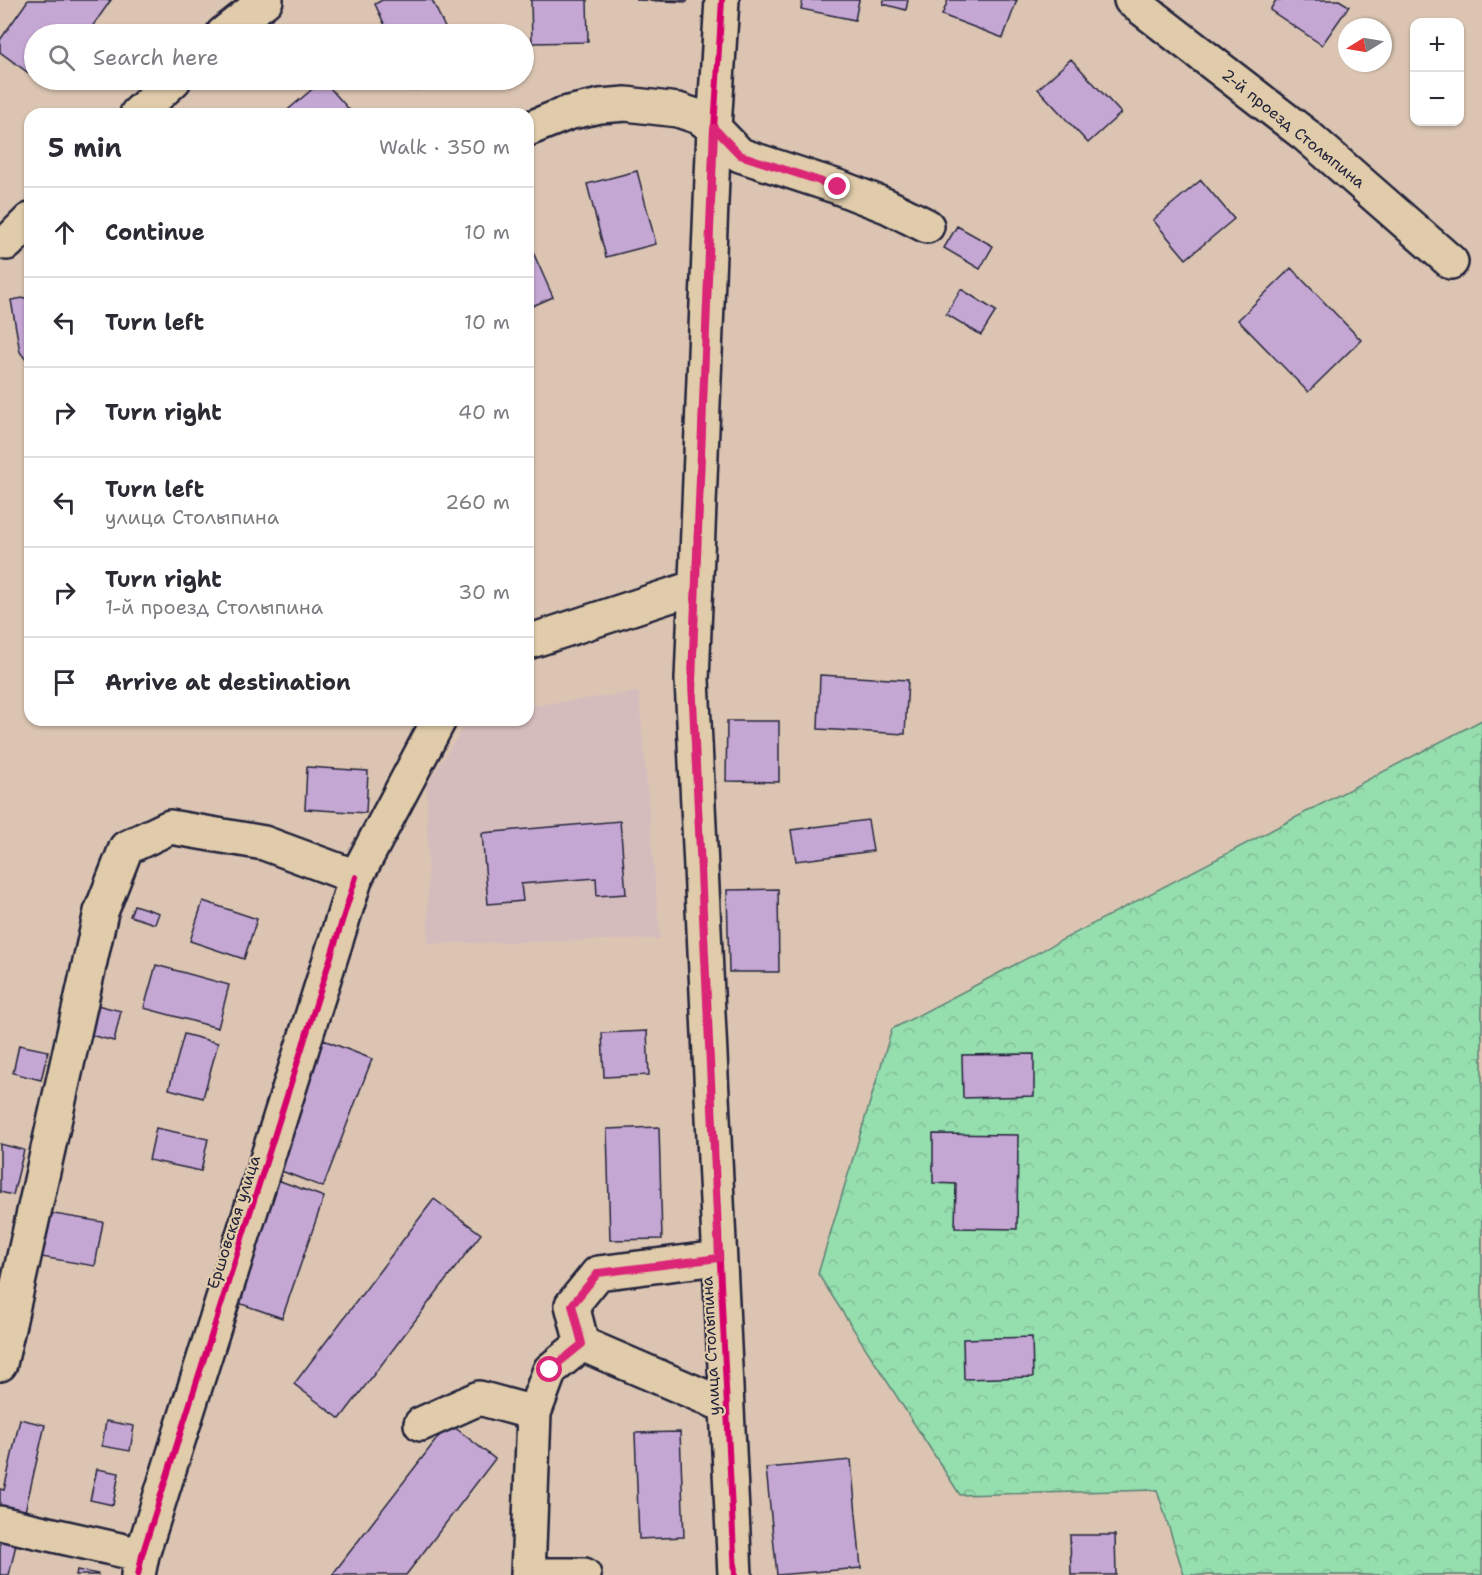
<!DOCTYPE html>
<html lang="en">
<head>
<meta charset="utf-8">
<style>
	:root { --surface:#fff; --page:#f7f7f7; --text:#2b2b33; --muted:#7c7c81; --line:#e1e1e2 }
	body { margin:0; font-family:"Shantell Sans",sans-serif; background:var(--page); color:var(--text) }
	.controls { position:absolute; right:18px; top:18px; display:grid; overflow:hidden; border-radius:12px; box-shadow:0 2px 4px #0004 }
	.controls button { width:54px; height:54px; display:grid; place-items:center; padding:0; border:0; border-bottom:2px solid var(--line); background:var(--surface); color:var(--text); font:30px sans-serif }
	.compass { position:absolute; left:1338px; top:18px; width:54px; height:54px; border-radius:50%; background:var(--surface); box-shadow:0 2px 4px #0004; rotate:259deg }
	.stop { position:absolute; width:18px; height:18px; margin:-14px; border:4px solid #db2777; border-radius:50%; background:#fff }
	.stop.end { background:#db2777; border-color:#fff; box-shadow:0 2px 6px #0008 }
	.list { margin:0; padding:0; list-style:none }
	h2 { display:flex; justify-content:space-between; align-items:center; height:78px; margin:0; padding:0 24px; font-size:26px }
	h2 small { font-size:20px; font-weight:400; color:var(--muted) }
	.list li { display:grid; grid-template-columns:39px 1fr auto; gap:18px; align-items:center; box-sizing:border-box; height:90px; padding:0 24px; border-top:2px solid var(--line) }
	.list b { display:block; font-size:22px; white-space:nowrap }
	.list p { margin:0; font-size:20px; white-space:nowrap; color:var(--muted) }
	.list em { font-size:20px; font-style:normal; color:var(--muted) }
	.icon { flex:none; width:33px; height:33px; fill:none; stroke:currentColor; stroke-width:2; stroke-linecap:round; stroke-linejoin:round }
	.map { position:relative; flex:none; width:1482px; height:1575px; overflow:hidden }
	.search { position:absolute; background:var(--surface); box-shadow:0 2px 4px #0004; left:24px; top:24px; width:510px; height:66px; display:flex; align-items:center; gap:15px; box-sizing:border-box; padding:0 21px; border-radius:33px; color:var(--muted); font-size:22px }
	.panel { position:absolute; background:var(--surface); box-shadow:0 2px 4px #0004; left:24px; top:108px; width:510px; height:618px; border-radius:18px }
	.map>svg:first-child { display:block }
	.built { fill:#d4bcbc }
	.forest { fill:url(#forest-crowns); stroke:#5c8074; stroke-width:1.5 }
	.building { fill:#c5a7d3; stroke:#22223b; stroke-width:1.5 }
	.lines { fill:none; stroke-linecap:round; stroke-linejoin:round }
	.minor-casing { stroke:#22223b; stroke-width:38 }
	.minor { stroke:#e0ccaa; stroke-width:33 }
	.cycleway-casing { stroke:#e0ccaa; stroke-width:10 }
	.cycleway { stroke:#d6006c; stroke-width:6 }
	.route { stroke:#db2777; stroke-width:8 }
	.labels { text-anchor:middle; stroke-width:4.5; stroke-linejoin:round; paint-order:stroke }
	.street-label { font-size:16px; fill:#22223b; stroke:#e0ccaa }
</style>
</head>
<body>
<div class="map">
<svg width="1482" height="1575" viewBox="0 0 1482 1575">
	<defs>
		<pattern id="forest-crowns" width="20" height="18" patternUnits="userSpaceOnUse" patternTransform="scale(1.5)"><rect width="20" height="18" fill="#95deae"/><path d="M2 6a3 3 0 1 1 6 0M12 15a3 3 0 1 1 6 0" fill="none" stroke="#80be97"/></pattern>
	</defs>
	<rect width="100%" height="100%" fill="#dbc5b2"/>
	<filter id="ink" filterUnits="userSpaceOnUse"><feTurbulence type="fractalNoise" baseFrequency=".0167" numOctaves="2"/><feDisplacementMap in="SourceGraphic" scale="12" xChannelSelector="R" yChannelSelector="G"/><feConvolveMatrix kernelMatrix="1 2 1 2 8 2 1 2 1" color-interpolation-filters="sRGB"/></filter>
	<g filter="url(#ink)">
		<!-- built -->
		<path class="built" d="M639,692L660,939L428,944L427,784L468,720H528V706Z"/>
		<!-- forest -->
		<path class="forest" d="M1482,720V1575H1184L1157,1490L960,1495L818,1274L892,1029Z"/>
		<!-- building -->
		<path class="building" d="M28,0H111L87,34H34V77L0,52V40Z
			M382,0H432L448,34H389L375,4Z
			M531,0H587L588,42L532,43Z
			M636,0H687V2Z
			M803,0H859L855,20L801,9Z
			M884,0H908L906,10L883,4Z
			M948,0H1017L1003,38L942,15Z
			M1276,0H1339L1349,6L1322,45L1270,10Z
			M1071,59L1121,113L1088,143L1038,89Z
			M38,80H55L49,87Z
			M323,80L353,114H283Z
			M410,80H438L415,90Z
			M637,171L656,244L606,257L587,184Z
			M1201,180L1234,219L1186,259L1153,220Z
			M957,226L993,246L980,269L944,248Z
			M528,241L553,297L528,308Z
			M1291,268L1361,340L1308,392L1238,320Z
			M961,289L996,311L981,335L946,314Z
			M30,297V365L20,352L11,300Z
			M820,675L908,680L905,734L818,729Z
			M727,721H779V782L726,781Z
			M307,767L368,771L366,813L305,809Z
			M868,820L873,851L796,861L791,830Z
			M620,821L626,894L597,896L596,878L521,884L523,901L488,904L482,833Z
			M778,889L779,972H729L727,890Z
			M203,901L257,919L244,959L190,941Z
			M134,905L159,913L155,924L130,916Z
			M156,965L229,985L218,1028L144,1008Z
			M89,1003L121,1011L114,1041L82,1033Z
			M647,1031L649,1075L604,1077L602,1033Z
			M184,1034L218,1043L203,1098L169,1089Z
			M321,1039L372,1059L323,1187L271,1167Z
			M19,1045L48,1051L41,1080L13,1073Z
			M1034,1054V1096L963,1098L962,1055Z
			M659,1127L662,1239L610,1240L607,1129Z
			M156,1128L208,1139L201,1171L149,1160Z
			M933,1134L1018,1135L1017,1229L955,1228L956,1184L933,1183Z
			M0,1144L24,1150L13,1195L0,1192Z
			M272,1178L324,1197L282,1318L230,1300Z
			M434,1199L481,1234L340,1419L294,1384Z
			M48,1213L103,1222L95,1266L41,1257Z
			M1032,1337L1033,1377L964,1379L963,1339Z
			M20,1419L45,1425L23,1520L0,1508V1489L4,1490Z
			M106,1421L134,1426L130,1451L102,1446Z
			M449,1423L495,1459L406,1575H332Z
			M680,1432L684,1537L639,1539L635,1433Z
			M851,1460L861,1568L777,1575L766,1468Z
			M97,1469L119,1473L113,1505L90,1500Z
			M1070,1535H1115L1116,1575H1071Z
			M0,1536L17,1540L9,1575H0Z
			M77,1570L98,1574V1575H76Z"/>
		<g class="lines">
			<!-- minor casing -->
			<g class="minor-casing">
				<path id="minor" d="M722,0L714,128L692,680L735,1575
					M1131,0L1307,136L1451,262
					M223,34L266,0
					M137,114L174,80
					M528,129L568,113L600,106L626,104L678,110L699,117L714,128L740,155L838,187L887,206L927,226
					M7,243L30,220
					M528,642L696,587
					M582,1344L572,1305L598,1273L719,1258
					M0,1364L101,912L126,848L170,827L264,843L356,877
					M421,1424L479,1398L534,1413
					M0,1523L142,1555
					M138,1575L142,1555L356,877L439,720
					M528,1575L534,1413L550,1370L582,1344L726,1406
					M547,1575H584"/>
			</g>
			<!-- minor -->
			<use href="#minor" class="minor"/>
			<!-- cycleway casing -->
			<g class="cycleway-casing">
				<path id="cycleway" d="M722,0L714,128L692,680L735,1575
					M138,1575L142,1555L356,877"/>
			</g>
			<!-- cycleway -->
			<use href="#cycleway" class="cycleway"/>
		</g>
	</g>
	<g class="lines" filter="url(#ink)">
		<!-- route -->
		<path class="route" d="M550,1370L582,1344L572,1305L598,1273L719,1258L692,680L714,128L740,155L838,187"/>
	</g>
	<g class="labels">
		<!-- street labels -->
		<g class="street-label">
			<text transform="translate(1294 128) rotate(39)" y="6">2-й проезд Столыпина</text>
			<text transform="translate(233 1222) rotate(-72)" y="6">Ершовская улица</text>
			<text transform="translate(710 1346) rotate(-93)" y="6">улица Столыпина</text>
		</g>
	</g>
</svg>
<div class="controls">
<button>+</button>
<button>−</button>
</div>
<svg class="compass" viewBox="-18 -18 36 36"><path d="M0-13l5 13h-10z" fill="#e53935"/><path d="M0 13l5-13h-10z" fill="#7c7c81"/></svg>
<div class="stop" style="left:550px;top:1370px"></div>
<div class="stop end" style="left:838px;top:187px"></div>
<div class="search"><svg class="icon" aria-label="search" viewBox="0 0 24 24"><circle cx="10" cy="10" r="6"/><path d="M15 15l6 6"/></svg>Search here</div>
<section class="panel">
<h2>5 min<small>Walk · 350 m</small></h2>
<ul class="list">
<li><svg class="icon" aria-label="ahead" viewBox="0 0 24 24"><path d="M12 20V5M6 11l6-6 6 6"/></svg><div><b>Continue</b></div><em>10 m</em></li>
<li><svg class="icon" aria-label="left" viewBox="0 0 24 24"><path d="M17 20v-9H6M10 6l-5 5 5 5"/></svg><div><b>Turn left</b></div><em>10 m</em></li>
<li><svg class="icon" aria-label="right" viewBox="0 0 24 24"><path d="M7 20v-9h11M14 6l5 5-5 5"/></svg><div><b>Turn right</b></div><em>40 m</em></li>
<li><svg class="icon" aria-label="left" viewBox="0 0 24 24"><path d="M17 20v-9H6M10 6l-5 5 5 5"/></svg><div><b>Turn left</b><p>улица Столыпина</p></div><em>260 m</em></li>
<li><svg class="icon" aria-label="right" viewBox="0 0 24 24"><path d="M7 20v-9h11M14 6l5 5-5 5"/></svg><div><b>Turn right</b><p>1-й проезд Столыпина</p></div><em>30 m</em></li>
<li><svg class="icon" aria-label="arrive" viewBox="0 0 24 24"><path d="M6 21V4h12l-3 4 3 4H6"/></svg><div><b>Arrive at destination</b></div></li>
</ul>
</section>
</div>
</body>
</html>
